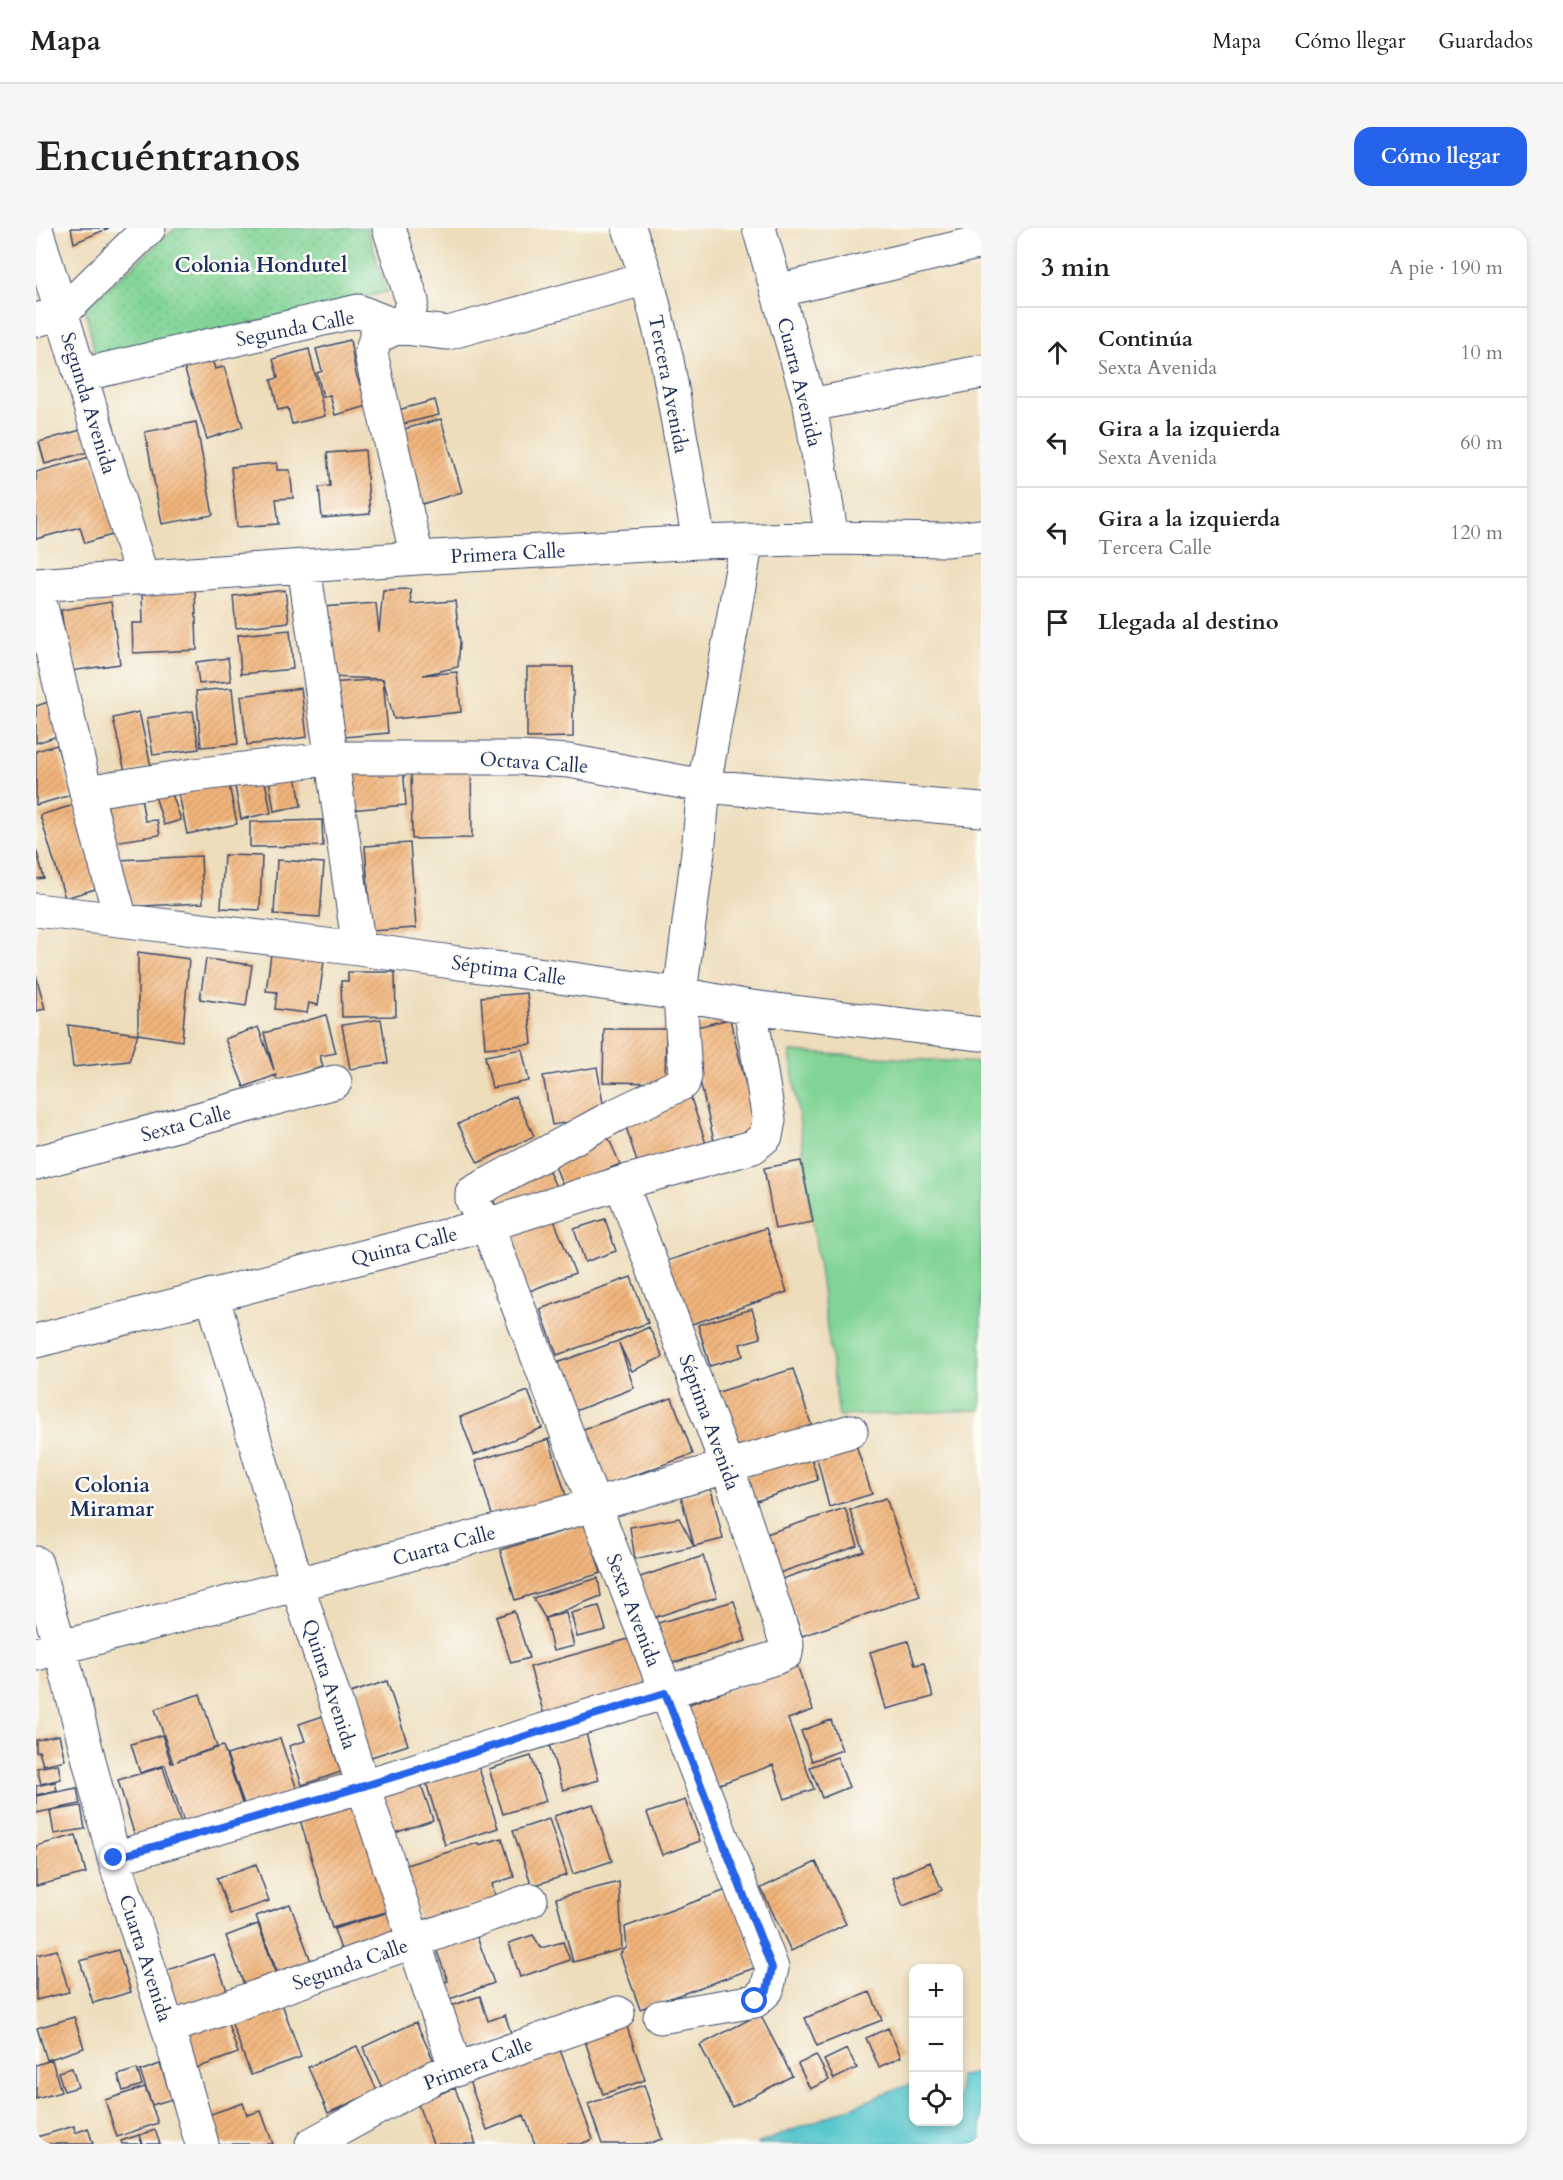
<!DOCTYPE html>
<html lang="es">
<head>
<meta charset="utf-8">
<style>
	:root { --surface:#fff; --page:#f6f6f6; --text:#202124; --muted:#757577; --line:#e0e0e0; --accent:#2563eb }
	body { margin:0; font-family:Cardo,serif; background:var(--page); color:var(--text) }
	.controls { position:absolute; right:18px; bottom:18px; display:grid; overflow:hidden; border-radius:12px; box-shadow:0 3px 9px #0003 }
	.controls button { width:54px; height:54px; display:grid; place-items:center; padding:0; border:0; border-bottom:2px solid var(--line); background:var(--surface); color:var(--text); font:30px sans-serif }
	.stop { position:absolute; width:18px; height:18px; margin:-14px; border:4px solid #2563eb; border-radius:50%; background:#fff }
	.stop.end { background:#2563eb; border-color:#fff; box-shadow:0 2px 6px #0008 }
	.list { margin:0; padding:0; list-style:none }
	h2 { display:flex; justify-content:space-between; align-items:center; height:78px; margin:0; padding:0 24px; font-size:26px }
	h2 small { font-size:20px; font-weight:400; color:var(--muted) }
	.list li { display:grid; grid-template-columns:39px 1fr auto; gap:18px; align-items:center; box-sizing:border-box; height:90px; padding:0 24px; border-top:2px solid var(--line) }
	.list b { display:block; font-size:22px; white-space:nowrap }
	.list p { margin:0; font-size:20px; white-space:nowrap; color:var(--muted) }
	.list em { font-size:20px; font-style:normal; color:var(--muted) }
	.icon { flex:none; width:33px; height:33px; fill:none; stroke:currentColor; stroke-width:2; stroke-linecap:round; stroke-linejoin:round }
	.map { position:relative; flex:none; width:945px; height:1916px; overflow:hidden; border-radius:18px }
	header { display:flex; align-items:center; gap:36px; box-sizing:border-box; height:84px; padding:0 30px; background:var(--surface); border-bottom:2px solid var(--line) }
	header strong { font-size:28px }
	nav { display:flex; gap:33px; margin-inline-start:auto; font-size:21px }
	.intro { display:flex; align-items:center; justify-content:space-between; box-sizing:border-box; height:144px; padding:0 36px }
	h1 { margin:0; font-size:42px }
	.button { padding:15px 27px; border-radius:18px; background:var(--accent); color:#fff; font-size:21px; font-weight:700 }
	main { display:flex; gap:36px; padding:0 36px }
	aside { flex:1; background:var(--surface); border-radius:18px; box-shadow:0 3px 9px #0003 }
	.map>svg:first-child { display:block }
	.grass { fill:url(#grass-dots); stroke:#4e827a; stroke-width:1.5 }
	.garden { fill:#81d495; stroke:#4e827a; stroke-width:1.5 }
	.water { fill:#59c7cd; stroke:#3a7b96; stroke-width:1.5 }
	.building { fill:url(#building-hatch) }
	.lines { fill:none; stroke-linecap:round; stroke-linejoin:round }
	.minor-casing { stroke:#3a496c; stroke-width:35 }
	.minor { stroke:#fff; stroke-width:33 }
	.route { stroke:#2563eb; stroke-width:8 }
	.labels { text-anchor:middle; stroke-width:5; stroke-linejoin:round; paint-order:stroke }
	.street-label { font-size:20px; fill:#1b2f5e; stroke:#fdfcf7 }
	.neighbourhood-label { font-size:21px; font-weight:bold; fill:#1b2f5e; stroke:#fdfcf7 }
</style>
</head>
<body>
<header>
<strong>Mapa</strong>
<nav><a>Mapa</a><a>Cómo llegar</a><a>Guardados</a></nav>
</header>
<div class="intro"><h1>Encuéntranos</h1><a class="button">Cómo llegar</a></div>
<main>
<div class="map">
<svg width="945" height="1916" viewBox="0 0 945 1916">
	<defs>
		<pattern id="grass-dots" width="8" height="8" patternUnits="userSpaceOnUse" patternTransform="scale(1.5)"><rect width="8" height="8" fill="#81d495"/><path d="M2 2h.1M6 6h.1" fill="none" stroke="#6fb683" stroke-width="1.8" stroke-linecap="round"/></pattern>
		<pattern id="building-hatch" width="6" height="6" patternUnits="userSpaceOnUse" patternTransform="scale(1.5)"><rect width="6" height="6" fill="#f1b47a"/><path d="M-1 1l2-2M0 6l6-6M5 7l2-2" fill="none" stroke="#ce9b6c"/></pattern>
	</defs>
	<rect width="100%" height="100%" fill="#fdfcf7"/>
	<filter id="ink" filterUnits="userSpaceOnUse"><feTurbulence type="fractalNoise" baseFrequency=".0167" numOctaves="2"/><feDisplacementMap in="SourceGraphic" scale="12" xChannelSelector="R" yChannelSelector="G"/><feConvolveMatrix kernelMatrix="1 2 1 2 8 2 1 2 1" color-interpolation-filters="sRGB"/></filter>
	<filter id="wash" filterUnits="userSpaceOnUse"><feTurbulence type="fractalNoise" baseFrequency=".008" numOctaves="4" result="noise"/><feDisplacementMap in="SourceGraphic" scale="24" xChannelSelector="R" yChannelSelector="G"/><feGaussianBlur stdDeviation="1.35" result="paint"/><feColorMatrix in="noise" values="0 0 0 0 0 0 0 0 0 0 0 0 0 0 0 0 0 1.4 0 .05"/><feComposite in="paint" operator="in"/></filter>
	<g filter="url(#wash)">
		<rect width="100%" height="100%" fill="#edddbb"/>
		<!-- grass -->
		<path class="grass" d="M140,0H331L351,64L60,131L49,80Z"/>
		<!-- garden -->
		<path class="garden" d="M754,824L945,835V1182L803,1188Z"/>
		<!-- water -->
		<path class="water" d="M945,1845V1916H721L877,1855L878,1894H922L923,1848Z"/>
		<g id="blocks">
			<!-- building -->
			<path class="building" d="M35,0H73L38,15Z
				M314,112L320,146L332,178L299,187L294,167L287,169L281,145L286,143L280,121Z
				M273,121L289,188L256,196L252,180L242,182L235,152L242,150L237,131Z
				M175,128L179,141L188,139L207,199L171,211L147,136Z
				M399,172L403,187L366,196L362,182Z
				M405,191L426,264L386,276L365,202Z
				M160,194L177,287L126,296L109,204Z
				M48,201L55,223L9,236L3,214Z
				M329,222L334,286L286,290L283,259L294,258L291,225Z
				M57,228L79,306L49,315L44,299L0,311V244Z
				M241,235V242H254L257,270L240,271L243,296L201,299L195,239Z
				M159,361L161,422L97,425L96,395H107L106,362Z
				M374,361L375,376L419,373L424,414L422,439L387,447L421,444L425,484L358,491L347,451L292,449L286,379L340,375L343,404L347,362Z
				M249,362L253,394L200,400L197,368Z
				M75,374L84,436L34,443L25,382Z
				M254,402L257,441L205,446L202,407Z
				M192,430L195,453L163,456L160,434Z
				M491,439H537V509L491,510Z
				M347,451L352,505L297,510L293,455Z
				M196,460L202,516L165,519L160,463Z
				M265,460L271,509L211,517L205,468Z
				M12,474L22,508L0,515V478Z
				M157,483L163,521L117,527L111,490Z
				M103,484L115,538L89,544L77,490Z
				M21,517L35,567L0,577V523Z
				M435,532L436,610L376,611L375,533Z
				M367,537L370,577L313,582L309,543Z
				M260,546L265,578L238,583L233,551Z
				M228,548L235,585L205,591L198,553Z
				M192,552L201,596L151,606L142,561Z
				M135,563L145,592L128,597L119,568Z
				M105,570L109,593L121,592L124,607L78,614L71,576Z
				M38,577L63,660L29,670L4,587Z
				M286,592L287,618L214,619V594Z
				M374,615L380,700L335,703L329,618Z
				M0,621L8,650L0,651Z
				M188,627L226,628L224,682L185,680Z
				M165,628L167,675L85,679L83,632Z
				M241,632L288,635L284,689L238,686Z
				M102,724L153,731L146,813L102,806Z
				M235,726L288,733L282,777L273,775L271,785L239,781L241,764L230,763Z
				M170,731L216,737L210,778L164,771Z
				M312,744H359L360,788L306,789L305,753H312Z
				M0,747L9,781L0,783Z
				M491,765L496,816L449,820L445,769Z
				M290,787L300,825L284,828L287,839L241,853L240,847L208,859L189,811L222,799L238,842L228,805Z
				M345,791L352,835L314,841L306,797Z
				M694,791L721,903L678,913L652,801Z
				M32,797L102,806L93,833L37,839Z
				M568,801H630L629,855L567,854Z
				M486,821L493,853L456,860L449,828Z
				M561,839L569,888L516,897L507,848Z
				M653,864L674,928L606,950L586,886Z
				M479,868L498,908L442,935L422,896Z
				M569,902L584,936L528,960L514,926Z
				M508,933L521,961L465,988L451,960Z
				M765,933L777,994L739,1001L728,940Z
				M516,987L539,1045L491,1064L468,1006Z
				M569,991L580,1023L549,1034L538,1001Z
				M730,1000L751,1064L644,1100L622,1036Z
				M595,1049L612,1095L521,1127L504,1081Z
				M716,1081L725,1110L704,1116L707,1128L674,1138L662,1097Z
				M613,1099L627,1129L596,1143L583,1115L598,1160L534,1185L515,1137L582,1113Z
				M757,1141L778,1205L701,1230L679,1165Z
				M492,1163L506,1200L438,1227L424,1189Z
				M636,1170L657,1226L566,1259L545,1202Z
				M817,1208L836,1266L793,1279L779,1222Z
				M513,1211L531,1271L458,1293L439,1233Z
				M774,1226L782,1252L715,1275L707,1249Z
				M675,1261L687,1311L658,1318L645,1269Z
				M850,1270L884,1368L766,1408L746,1351L828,1323L814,1282Z
				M809,1280L822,1318L743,1345L730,1306Z
				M643,1290L658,1318L599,1331L594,1299Z
				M550,1296L565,1345L479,1372L464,1322Z
				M667,1328L681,1369L617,1390L604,1349Z
				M562,1350L565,1368L509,1390L497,1370Z
				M698,1373L710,1413L634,1436L622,1395Z
				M563,1378L570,1402L541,1409L535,1385Z
				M478,1383L493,1430L475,1435L460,1389Z
				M530,1385L538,1418L517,1423L509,1390Z
				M596,1410L610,1461L509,1490L494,1439Z
				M872,1413L879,1437L888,1435L897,1469L850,1481L834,1424Z
				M761,1437L777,1482L752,1491L778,1561L749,1571L737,1537L675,1559L645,1479Z
				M351,1453L372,1517L329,1531L308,1467Z
				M164,1466L181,1519L141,1533L187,1518L207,1578L149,1597L129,1537L104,1545L95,1516L126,1507L135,1535H137L119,1481Z
				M296,1485L303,1509L294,1512L305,1544L266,1557L253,1518L269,1513L263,1496Z
				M795,1492L806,1522L776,1533L765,1503Z
				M549,1502L563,1552L527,1562L512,1513Z
				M23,1507L29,1532L7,1537L3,1523L0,1524V1512Z
				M244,1510L261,1562L209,1579L191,1527Z
				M495,1528L510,1573L467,1586L453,1541Z
				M801,1529L813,1559L786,1570L774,1539Z
				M441,1534L462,1600L409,1617L389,1551Z
				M22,1536L25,1551L5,1556L1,1540Z
				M127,1539L146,1598L100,1612L82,1552Z
				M384,1553L397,1592L353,1607L340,1567Z
				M19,1554L21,1562L0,1567V1558Z
				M41,1560L44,1576L0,1585V1568Z
				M321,1570L357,1682L296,1700L263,1588Z
				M649,1572L664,1613L626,1627L611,1585Z
				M557,1576L576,1633L537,1646L518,1588Z
				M45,1578L49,1601L18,1606L14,1583Z
				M513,1591L531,1647L496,1658L477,1603Z
				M40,1607L50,1645L0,1658V1618Z
				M466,1610L478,1649L456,1656L460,1670L384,1693L367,1638L442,1615L443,1617Z
				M780,1634L810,1696L755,1723L725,1660Z
				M894,1634L906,1662L867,1678L856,1650Z
				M220,1636L233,1673L194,1686L181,1650Z
				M583,1654L586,1721L537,1734L520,1670Z
				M693,1661L721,1739L604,1781L584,1726L591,1719L589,1699Z
				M254,1676L276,1736L243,1749L220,1688Z
				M353,1684L360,1708L306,1725L298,1701Z
				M222,1696L242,1750L210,1762L190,1708Z
				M437,1698L458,1755L411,1772L405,1755L412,1753L397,1713Z
				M497,1707L505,1720L527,1714L534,1732L484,1749L473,1715Z
				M21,1722L33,1764L0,1772V1727Z
				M82,1722L95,1764L57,1775L44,1733Z
				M178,1726L193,1768L135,1788L120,1746Z
				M834,1764L846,1792L781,1818L769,1790Z
				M444,1768L452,1793L469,1787L476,1808L427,1824L412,1779Z
				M244,1770L265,1829L215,1847L193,1788Z
				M724,1786L756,1848L696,1879L664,1817Z
				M38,1789L48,1820L11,1832L1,1800Z
				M190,1790L202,1825L155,1842L142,1807Z
				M589,1793L609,1852L567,1866L547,1807Z
				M380,1794L401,1840L348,1864L327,1819Z
				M852,1800L865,1829L843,1839L830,1810Z
				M321,1818L341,1863L292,1885L272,1839Z
				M523,1819L557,1911L545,1916H499L488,1887L451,1902L433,1853Z
				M811,1821L821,1840L798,1851L788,1832Z
				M780,1827L793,1852L774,1861L762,1836Z
				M16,1832L25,1864L0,1871V1837Z
				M124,1836L136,1871L116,1877L104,1843Z
				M36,1840L42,1859L28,1863L22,1844Z
				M101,1841L106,1857L87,1863L82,1847Z
				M608,1857L626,1911L611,1916H566L552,1876Z
				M109,1859L122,1895L81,1909L69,1872Z
				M419,1860L440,1916H397L381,1874Z
				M207,1875L211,1887L225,1883L237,1916H178L169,1888Z
				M38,1898L39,1905L52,1900L57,1916H4L1,1909Z
				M119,1902L124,1916H107L104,1907Z
				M103,1907L106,1916H86L85,1913Z"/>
		</g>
	</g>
	<g filter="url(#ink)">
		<use href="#blocks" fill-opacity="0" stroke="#3a496c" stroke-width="1.5"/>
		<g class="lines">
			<!-- minor casing -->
			<g class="minor-casing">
				<path id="minor" d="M353,0L376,72L373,86L362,99L340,109L335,126L381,330
					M593,0L611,50L631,132L663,314
					M723,0L774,177L796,310
					M0,1L106,349
					M741,63L945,14
					M0,92L26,85L113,0
					M45,147L322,83L362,99L412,105L611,50
					M774,177L945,144
					M268,338L323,721
					M0,357L381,330L663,314L796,310L910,312L945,308
					M0,357L50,564L85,692
					M50,564L158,547L297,530H483L533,533L668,558L945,582
					M0,682L323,721L644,766L714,779L945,806
					M0,935L299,854
					M176,1067L261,1356L420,1842
					M0,1113L451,997L585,955L717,919L730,908L733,892L714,779
					M0,1335L24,1419L78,1630L132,1800L166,1916
					M0,1426L558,1277L815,1203
					M78,1630L328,1558L739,1430L750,1425L751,1417L691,1238L585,955
					M624,1789L719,1773L731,1762L736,1740L451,997L436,972V965L580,887L647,855L649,848L644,766L662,624L668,558L711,312
					M132,1800L495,1672
					M276,1916L398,1849L582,1785"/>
			</g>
			<!-- minor -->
			<use href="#minor" class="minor"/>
		</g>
	</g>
	<g class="lines" filter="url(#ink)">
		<!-- route -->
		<path class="route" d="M78,1630L328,1558L629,1465L736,1740L731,1762L719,1773"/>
	</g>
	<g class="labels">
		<!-- street labels -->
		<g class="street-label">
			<text transform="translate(259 100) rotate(-11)" y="7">Segunda Calle</text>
			<text transform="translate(764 154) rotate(76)" y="7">Cuarta Avenida</text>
			<text transform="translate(633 156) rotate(79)" y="7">Tercera Avenida</text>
			<text transform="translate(53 175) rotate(73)" y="7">Segunda Avenida</text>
			<text transform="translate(472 325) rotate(-3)" y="7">Primera Calle</text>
			<text transform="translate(498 534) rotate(4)" y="7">Octava Calle</text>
			<text transform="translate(473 742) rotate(8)" y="7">Séptima Calle</text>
			<text transform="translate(150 895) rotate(-15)" y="7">Sexta Calle</text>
			<text transform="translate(368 1018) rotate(-14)" y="7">Quinta Calle</text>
			<text transform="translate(674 1194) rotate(70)" y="7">Séptima Avenida</text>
			<text transform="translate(408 1317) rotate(-15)" y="7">Cuarta Calle</text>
			<text transform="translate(598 1382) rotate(69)" y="7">Sexta Avenida</text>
			<text transform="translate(294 1456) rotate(72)" y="7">Quinta Avenida</text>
			<text transform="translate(110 1730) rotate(72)" y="7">Cuarta Avenida</text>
			<text transform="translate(314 1736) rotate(-19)" y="7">Segunda Calle</text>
			<text transform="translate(442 1835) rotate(-21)" y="7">Primera Calle</text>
		</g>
		<!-- neighbourhood labels -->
		<g class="neighbourhood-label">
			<text x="225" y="44">Colonia Hondutel</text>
			<text x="76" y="1264">Colonia<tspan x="76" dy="24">Miramar</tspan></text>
		</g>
	</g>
</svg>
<div class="controls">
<button>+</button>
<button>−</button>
<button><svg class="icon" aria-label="locate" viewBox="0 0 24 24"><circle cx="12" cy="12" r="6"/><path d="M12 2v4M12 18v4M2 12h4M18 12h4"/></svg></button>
</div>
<div class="stop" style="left:719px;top:1773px"></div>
<div class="stop end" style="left:78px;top:1630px"></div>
</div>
<aside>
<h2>3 min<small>A pie · 190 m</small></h2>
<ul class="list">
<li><svg class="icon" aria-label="ahead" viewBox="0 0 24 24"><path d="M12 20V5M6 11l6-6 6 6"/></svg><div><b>Continúa</b><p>Sexta Avenida</p></div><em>10 m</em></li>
<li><svg class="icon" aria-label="left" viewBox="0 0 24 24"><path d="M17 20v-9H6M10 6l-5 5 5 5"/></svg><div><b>Gira a la izquierda</b><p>Sexta Avenida</p></div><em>60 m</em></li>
<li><svg class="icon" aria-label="left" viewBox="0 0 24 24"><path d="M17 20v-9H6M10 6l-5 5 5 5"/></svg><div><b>Gira a la izquierda</b><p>Tercera Calle</p></div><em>120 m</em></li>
<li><svg class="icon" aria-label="arrive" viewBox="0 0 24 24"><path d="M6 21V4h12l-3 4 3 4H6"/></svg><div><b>Llegada al destino</b></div></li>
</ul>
</aside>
</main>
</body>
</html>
